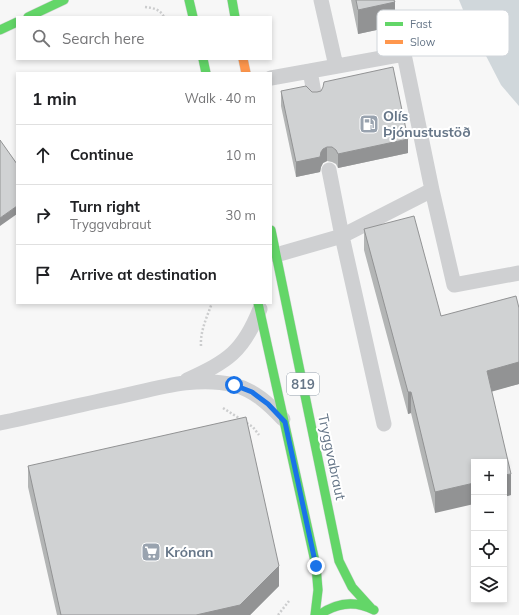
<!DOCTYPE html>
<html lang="en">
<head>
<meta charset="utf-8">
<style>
	:root { --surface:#fff; --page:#f2f2f2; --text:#202124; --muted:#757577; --line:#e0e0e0 }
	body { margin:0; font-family:Mulish,sans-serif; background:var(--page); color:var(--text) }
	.controls { position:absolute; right:12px; bottom:12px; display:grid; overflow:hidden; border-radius:0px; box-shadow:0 2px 6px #0003 }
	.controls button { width:36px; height:36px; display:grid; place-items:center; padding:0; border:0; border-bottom:1px solid var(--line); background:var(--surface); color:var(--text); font:20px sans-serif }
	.stop { position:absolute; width:12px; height:12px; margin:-9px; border:3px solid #1a73e8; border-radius:50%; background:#fff }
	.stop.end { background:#1a73e8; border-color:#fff; box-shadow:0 1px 4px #0008 }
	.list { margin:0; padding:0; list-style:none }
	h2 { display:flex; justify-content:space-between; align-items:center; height:52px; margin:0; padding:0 16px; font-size:17px }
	h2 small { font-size:13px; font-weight:400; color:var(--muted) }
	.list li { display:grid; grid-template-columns:26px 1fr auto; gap:12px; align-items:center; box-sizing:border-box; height:60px; padding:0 16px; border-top:1px solid var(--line) }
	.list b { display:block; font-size:15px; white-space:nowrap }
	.list p { margin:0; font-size:13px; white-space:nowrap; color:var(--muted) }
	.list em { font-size:13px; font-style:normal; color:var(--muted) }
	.icon { flex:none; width:22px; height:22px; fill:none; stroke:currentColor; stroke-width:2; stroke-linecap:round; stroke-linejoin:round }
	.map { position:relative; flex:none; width:519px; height:615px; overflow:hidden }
	.search { position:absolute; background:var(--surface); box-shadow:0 2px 6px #0003; left:16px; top:16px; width:256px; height:44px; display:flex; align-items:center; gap:10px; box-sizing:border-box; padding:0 14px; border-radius:0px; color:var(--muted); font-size:15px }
	.panel { position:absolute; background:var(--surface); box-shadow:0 2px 6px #0003; left:16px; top:72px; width:256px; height:232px; border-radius:0px }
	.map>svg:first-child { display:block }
	.water { fill:#d0d7db }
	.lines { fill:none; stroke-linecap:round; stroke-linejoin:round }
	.fast-casing { stroke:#d2d3d5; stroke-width:10 }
	.slow-casing { stroke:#d2d3d5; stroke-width:10 }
	.path { stroke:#cccdce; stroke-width:2.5; stroke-dasharray:2 2; stroke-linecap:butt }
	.lane { stroke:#cfd0d2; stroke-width:15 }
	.fast { stroke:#63d668; stroke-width:9 }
	.slow { stroke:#ff974d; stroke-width:9 }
	.wall { fill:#b3b5b5 }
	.shaded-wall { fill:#929394 }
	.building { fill:#d0d2d3; stroke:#929394 }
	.route { stroke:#1a73e8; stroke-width:5 }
	.labels { text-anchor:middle; stroke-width:4; stroke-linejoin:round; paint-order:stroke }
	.shield { fill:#fff; stroke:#949fac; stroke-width:1 }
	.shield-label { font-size:13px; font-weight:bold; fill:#667688 }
	.poi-label { font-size:14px; font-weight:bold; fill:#667688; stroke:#fff; text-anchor:start }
	.street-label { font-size:14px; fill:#667688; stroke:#fff }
	.key { fill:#fff; stroke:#d1d6db; stroke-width:1 }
	.key-label { font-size:11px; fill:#667688 }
</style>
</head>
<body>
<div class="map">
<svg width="519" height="615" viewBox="0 0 519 615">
	<rect width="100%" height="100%" fill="#f7f7f7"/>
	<!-- water -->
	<path class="water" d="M459,0H519V106L501,85L466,17Z"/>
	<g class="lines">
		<!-- fast casing -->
		<g class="fast-casing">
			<path id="fast" d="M189,0L193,17
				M232,0L235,17
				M28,17L64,0
				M0,30L17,22
				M203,59L206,73
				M271,230L339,561L352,587L371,608
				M258,303L316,566L318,590L315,615
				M319,615C336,603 355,600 374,610"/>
		</g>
		<!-- slow casing -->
		<g class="slow-casing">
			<path id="slow" d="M243,59L246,73"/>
		</g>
		<!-- path -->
		<path class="path" d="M145,7C153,8 160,9 164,17
			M201,346C200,331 207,317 212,303
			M223,408L253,427L259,435
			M278,615L289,601"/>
		<!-- lane -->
		<path class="lane" d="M321,0L336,66
			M310,71L404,54L432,190L342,236L384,424
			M271,78L310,71L315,98
			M432,190L454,285L519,273
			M276,255L342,236L329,170
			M187,380C228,361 243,352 260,309
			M0,423C38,415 75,406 113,398C152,390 194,375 234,385C254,390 269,404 283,419"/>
		<!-- fast -->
		<use href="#fast" class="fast"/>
		<!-- slow -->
		<use href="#slow" class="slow"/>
	</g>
	<!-- wall -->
	<path class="wall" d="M351,0H394L395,26L358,34Z
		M281,91L312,92L408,153L338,168L336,164L332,162L327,161L323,163L321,167L320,172L296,177L281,106Z
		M364,229L441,316L519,308V384L491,391L511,495L504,497V462L435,513L411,413L408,414L364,250Z
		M28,466L279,586L250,615H57L28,487Z"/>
	<!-- shaded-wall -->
	<path class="shaded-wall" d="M395,2V26L358,34V10Z
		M408,139V153L338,168V154Z
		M327,147V161L323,163L321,167L320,172L296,177V162L321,152L323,149Z
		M17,206V214L0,226V218Z
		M519,362V384L487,393V371Z
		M408,392H411V413L408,414Z
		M511,474V495L504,497V475Z
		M474,483V504L435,513V492Z
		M279,566V586L250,615H196Z"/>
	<!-- building -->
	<path class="building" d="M356,0H394L395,2L358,10Z
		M393,67L408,139L338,154L336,150L332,147H327L323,149L321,152L320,157L296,162L281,91L306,86L312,92H317L321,91L323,87L324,82Z
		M0,140L17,164V206L0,218Z
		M414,216L441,316L516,296L519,308V362L487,371L511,474L504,475V462H474V483L435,492L411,392H408L364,229Z
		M246,417L279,566L240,605L196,615H61L28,466Z"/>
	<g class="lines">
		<!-- route -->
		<path class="route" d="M234,385L252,392L268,404L285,422L316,566"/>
	</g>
	<!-- icons -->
	<defs>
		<g id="fuel-square" transform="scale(1)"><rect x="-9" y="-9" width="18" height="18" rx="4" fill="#99a3af" stroke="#fff"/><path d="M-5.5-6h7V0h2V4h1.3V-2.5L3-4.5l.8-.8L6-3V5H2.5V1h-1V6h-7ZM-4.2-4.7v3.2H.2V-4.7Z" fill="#fff"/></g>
		<g id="supermarket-square" transform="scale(1)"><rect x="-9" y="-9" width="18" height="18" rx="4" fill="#99a3af" stroke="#fff"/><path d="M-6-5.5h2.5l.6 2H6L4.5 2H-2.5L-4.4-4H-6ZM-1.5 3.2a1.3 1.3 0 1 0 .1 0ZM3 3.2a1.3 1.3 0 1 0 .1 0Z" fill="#fff"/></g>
	</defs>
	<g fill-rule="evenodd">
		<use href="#fuel-square" x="369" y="124"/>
		<use href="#supermarket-square" x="151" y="552"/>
	</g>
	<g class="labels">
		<!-- shield labels -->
		<rect class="shield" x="287" y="373" width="32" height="22" rx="3"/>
		<g class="shield-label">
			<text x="303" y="389">819</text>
		</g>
		<!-- poi labels -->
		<g class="poi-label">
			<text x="383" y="121">Olís<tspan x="383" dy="16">Þjónustustöð</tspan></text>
			<text x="165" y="557">Krónan</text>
		</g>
		<!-- street labels -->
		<g class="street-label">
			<text transform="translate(332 457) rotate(78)" y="5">Tryggvabraut</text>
		</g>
	</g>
	<!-- legend -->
	<rect x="377" y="10" width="132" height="46" rx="6" class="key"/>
	<rect x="385" y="22" width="18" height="4" fill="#63d668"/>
	<rect x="385" y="40" width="18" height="4" fill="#ff974d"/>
	<g class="key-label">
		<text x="410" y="28">Fast</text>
		<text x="410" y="46">Slow</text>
	</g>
</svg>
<div class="controls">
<button>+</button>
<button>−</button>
<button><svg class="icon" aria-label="locate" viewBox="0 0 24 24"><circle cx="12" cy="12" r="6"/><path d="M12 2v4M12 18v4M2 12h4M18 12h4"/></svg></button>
<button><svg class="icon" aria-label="layers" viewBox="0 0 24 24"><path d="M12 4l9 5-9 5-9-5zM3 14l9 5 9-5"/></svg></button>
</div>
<div class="stop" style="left:234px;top:385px"></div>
<div class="stop end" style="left:316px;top:566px"></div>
<div class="search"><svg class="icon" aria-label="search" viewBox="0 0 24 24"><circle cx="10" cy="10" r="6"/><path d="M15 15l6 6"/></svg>Search here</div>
<section class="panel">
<h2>1 min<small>Walk · 40 m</small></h2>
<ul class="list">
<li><svg class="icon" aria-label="ahead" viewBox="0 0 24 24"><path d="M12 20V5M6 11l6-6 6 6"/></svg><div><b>Continue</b></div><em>10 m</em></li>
<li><svg class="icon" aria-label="right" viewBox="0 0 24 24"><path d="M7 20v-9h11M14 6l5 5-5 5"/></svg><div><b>Turn right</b><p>Tryggvabraut</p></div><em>30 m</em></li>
<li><svg class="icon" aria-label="arrive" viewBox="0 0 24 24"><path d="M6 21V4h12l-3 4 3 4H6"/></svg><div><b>Arrive at destination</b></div></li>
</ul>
</section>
</div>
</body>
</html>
